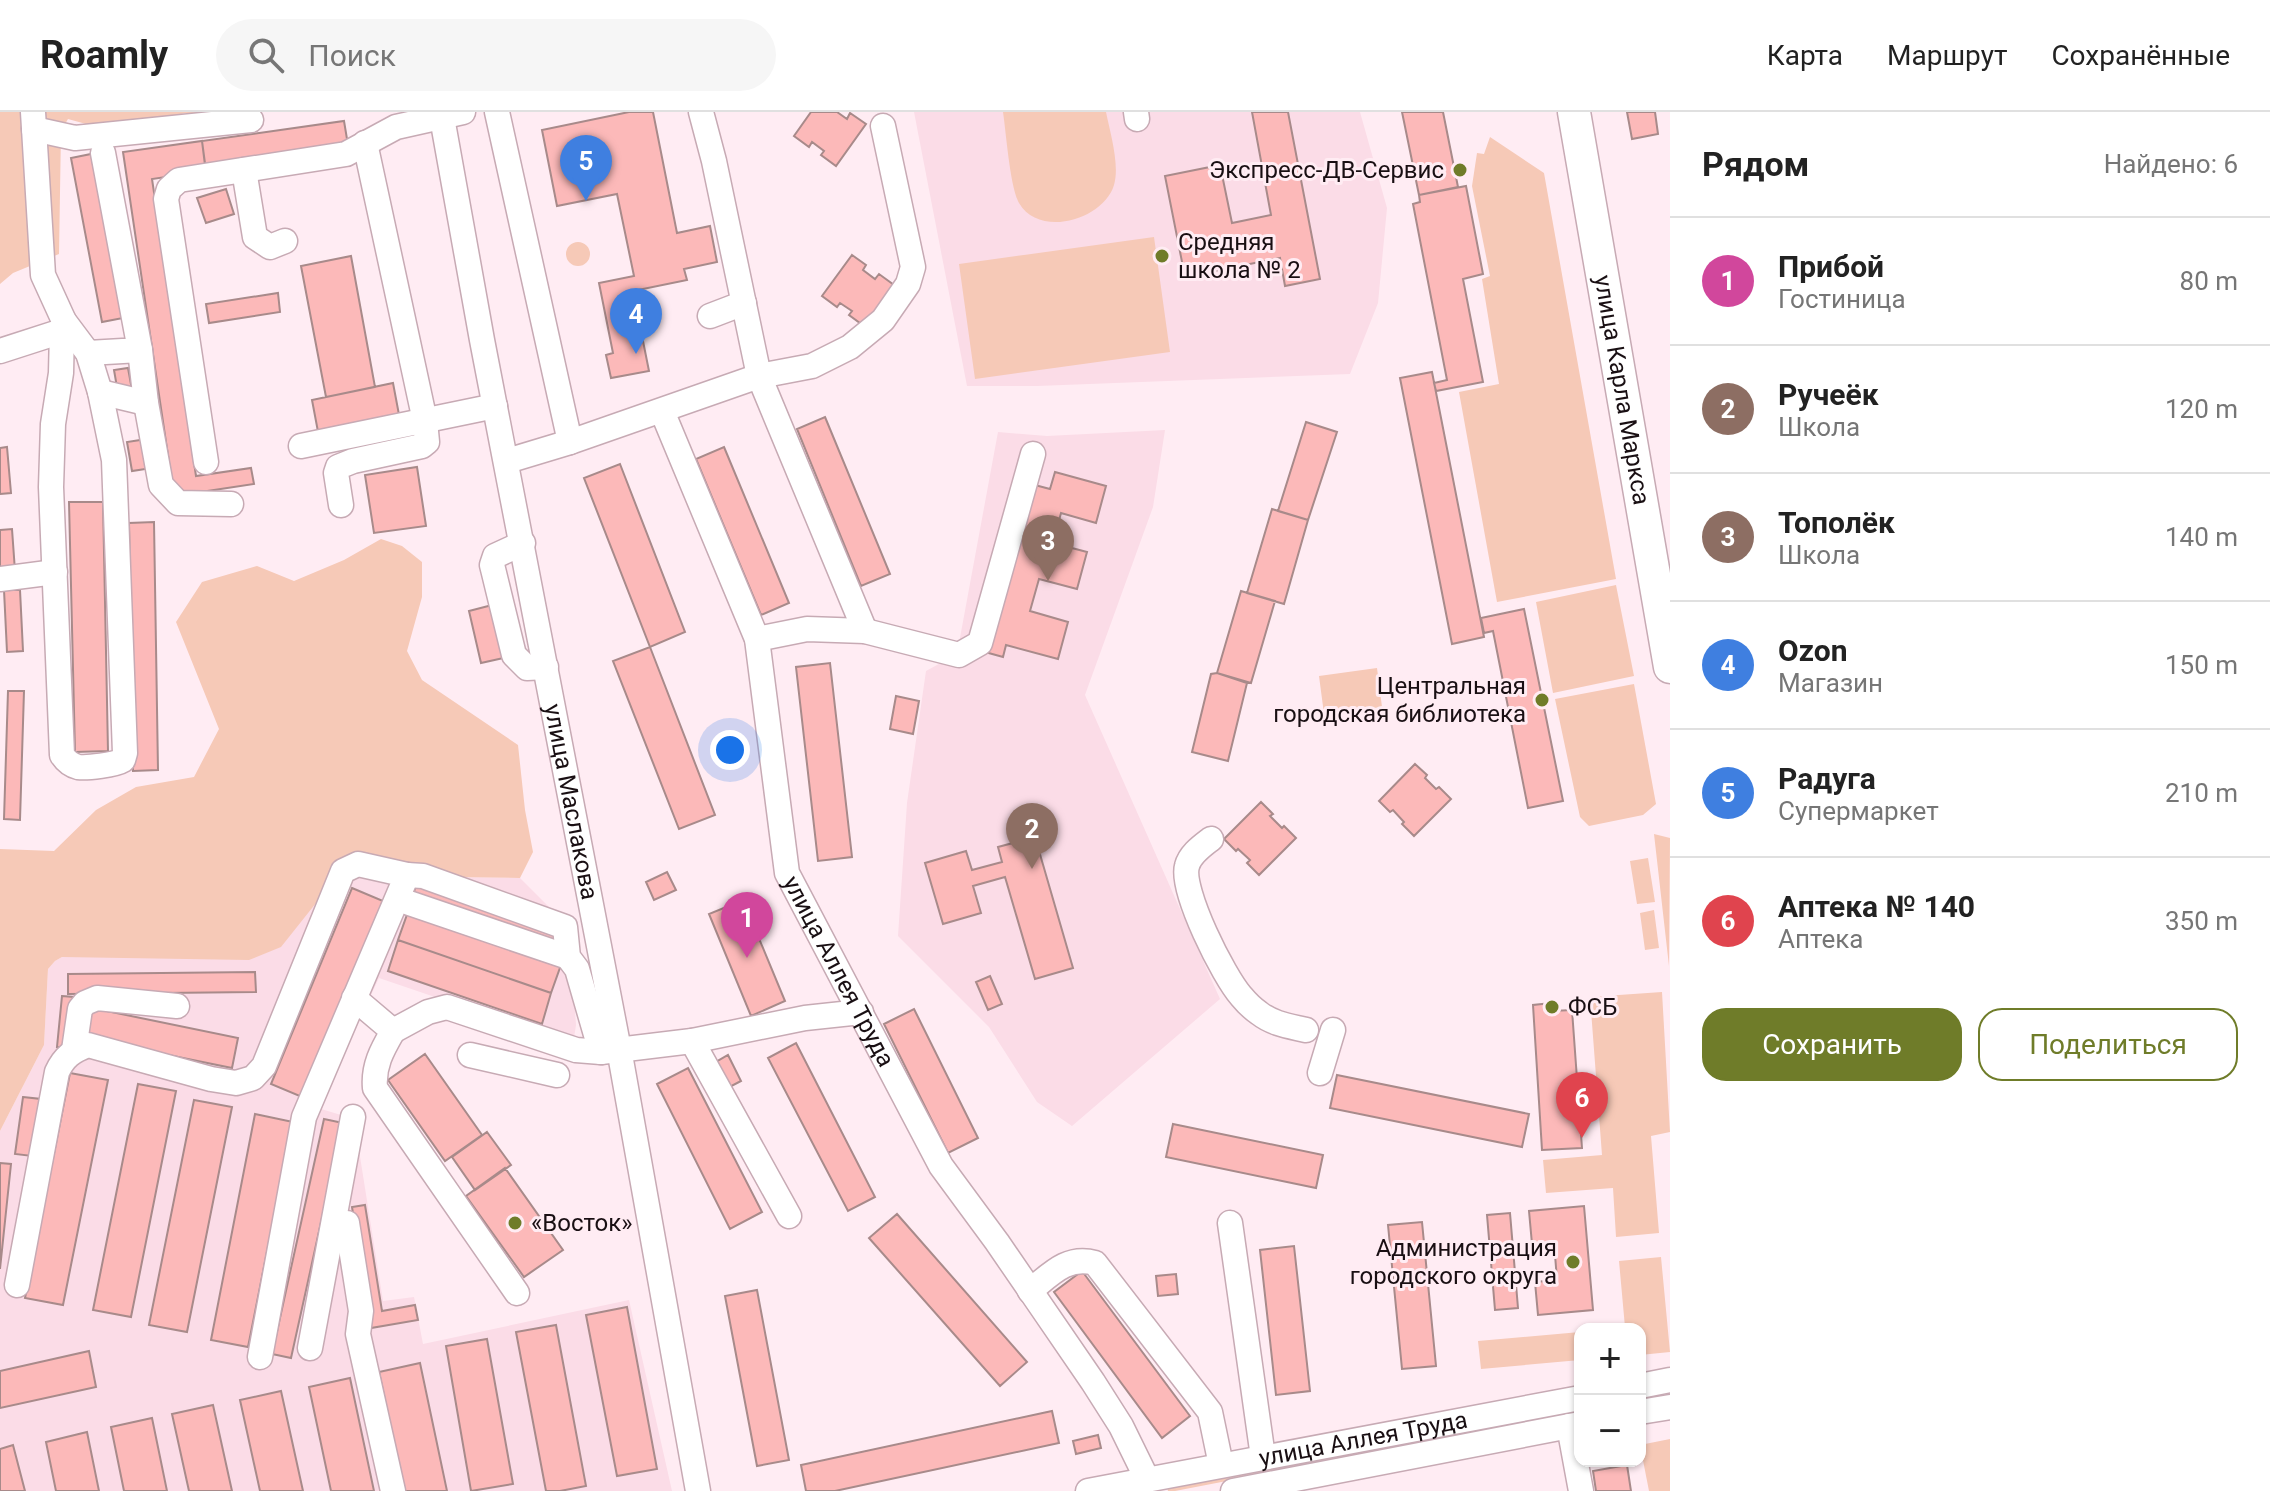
<!DOCTYPE html>
<html lang="ru">
<head>
<meta charset="utf-8">
<style>
	:root { --surface:#fff; --page:#f6f6f6; --text:#222; --muted:#767676; --line:#e0e0e0; --accent:#6f7c29 }
	body { margin:0; font-family:Roboto,sans-serif; background:var(--page); color:var(--text) }
	.controls { position:absolute; right:24px; bottom:24px; display:grid; overflow:hidden; border-radius:16px; box-shadow:0 2px 6px #0004 }
	.controls button { width:72px; height:72px; display:grid; place-items:center; padding:0; border:0; border-bottom:2px solid var(--line); background:var(--surface); color:var(--text); font:40px sans-serif }
	.you { position:absolute; left:730px; top:638px; width:28px; height:28px; margin:-20px; border:6px solid #fff; border-radius:50%; background:#1a73e8; box-shadow:0 0 0 12px #1a73e833 }
	.badge { display:grid; place-items:center; width:52px; height:52px; border-radius:50%; background:var(--accent); color:#fff; font-size:26px; font-weight:700 }
	.pin { position:absolute; translate:-50% -66px; filter:drop-shadow(0 2px 4px #0008) }
	.pin::after { content:''; position:absolute; top:42px; width:28px; height:24px; background:inherit; clip-path:polygon(0 0,100% 0,50% 100%) }
	.list { margin:0; padding:0; list-style:none }
	h2 { display:flex; justify-content:space-between; align-items:center; height:104px; margin:0; padding:0 32px; font-size:34px }
	h2 small { font-size:26px; font-weight:400; color:var(--muted) }
	.list li { display:grid; grid-template-columns:52px 1fr auto; gap:24px; align-items:center; box-sizing:border-box; height:128px; padding:0 32px; border-top:2px solid var(--line) }
	.list b { display:block; font-size:30px; white-space:nowrap }
	.list p { margin:0; font-size:26px; white-space:nowrap; color:var(--muted) }
	.list em { font-size:26px; font-style:normal; color:var(--muted) }
	.actions { display:flex; gap:16px; padding:24px 32px }
	.actions a { flex:1; padding:18px 0; border:2px solid var(--accent); border-radius:24px; text-align:center; font-size:28px; color:var(--accent) }
	.actions .main { background:var(--accent); color:#fff }
	.icon { flex:none; width:44px; height:44px; fill:none; stroke:currentColor; stroke-width:2; stroke-linecap:round; stroke-linejoin:round }
	.map { position:relative; flex:none; width:1670px; height:1379px; overflow:hidden }
	header { display:flex; align-items:center; gap:48px; box-sizing:border-box; height:112px; padding:0 40px; background:var(--surface); border-bottom:2px solid var(--line) }
	header strong { font-size:38px }
	nav { display:flex; gap:44px; margin-inline-start:auto; font-size:28px }
	.search { width:560px; height:72px; background:var(--page); display:flex; align-items:center; gap:20px; box-sizing:border-box; padding:0 28px; border-radius:44px; color:var(--muted); font-size:30px }
	main { display:flex }
	aside { flex:1; background:var(--surface) }
	.map>svg:first-child { display:block }
	.built { fill:#fbdce7 }
	.green { fill:#f6c9b7 }
	.building { fill:#fcb9b9; stroke:#a88a8a; stroke-width:2 }
	.lines { fill:none; stroke-linecap:round; stroke-linejoin:round }
	.minor-casing { stroke:#c7aab4; stroke-width:27 }
	.major-casing { stroke:#c7aab4; stroke-width:35 }
	.minor { stroke:#fff; stroke-width:24 }
	.major { stroke:#fff; stroke-width:32 }
	.poi-dot { fill:#6f7c29; stroke:#ffecf3; stroke-width:3 }
	.labels { text-anchor:middle; stroke-width:6; stroke-linejoin:round; paint-order:stroke }
	.poi-label { font-size:24px; fill:#190f13; stroke:#ffecf3; text-anchor:end }
	.street-label { font-size:24px; fill:#190f13; stroke:#ffecf3 }
</style>
</head>
<body>
<header>
<strong>Roamly</strong>
<div class="search"><svg class="icon" aria-label="search" viewBox="0 0 24 24"><circle cx="10" cy="10" r="6"/><path d="M15 15l6 6"/></svg>Поиск</div>
<nav><a>Карта</a><a>Маршрут</a><a>Сохранённые</a></nav>
</header>
<main>
<div class="map">
<svg width="1670" height="1379" viewBox="0 0 1670 1379">
	<rect width="100%" height="100%" fill="#ffecf3"/>
	<!-- built -->
	<path class="built" d="M914,0H1360L1387,96L1378,191L1350,262L1037,274H967Z
		M1165,318L1153,395L1085,583L1220,887L1072,1014L1037,990L989,915L898,824L907,691L926,559L957,542L998,320L1047,324Z
		M336,757L451,765L520,766L569,815L576,913L573,932L379,866L318,996L354,1007L383,1189L414,1185L423,1232L629,1188L672,1379H0V1019L44,933L48,857L55,849L62,845L74,844Z"/>
	<!-- green -->
	<path class="green" d="M0,0H240L212,4L186,1L149,9L97,15L68,7L61,19L59,142L13,161L0,172Z
		M1003,0H1106C1110,20 1120,53 1114,73C1104,107 1040,127 1019,91C1010,75 1006,20 1003,0Z
		M1490,25L1544,61L1616,467L1497,490L1459,280L1499,272L1482,167L1490,164L1472,74L1477,41L1484,42Z
		M1154,125L1170,240L975,267L959,152Z
		M566 142a12 12 0 1 1 24 0a12 12 0 1 1-24 0Z
		M381,427L402,434L422,450V485L407,539L422,568L518,633L525,698L533,740L520,766L451,765L377,751L324,781L281,835L249,848L62,845L55,849L48,857L44,933L0,1019V737L54,739L96,698L136,675L194,665L219,617L176,510L202,470L257,454L294,469L344,448Z
		M1616,473L1634,564L1553,581L1536,490Z
		M1377,556L1382,595L1324,602L1319,564Z
		M1634,572L1656,692L1643,703L1589,714L1580,705L1555,587Z
		M1654,722L1670,726L1669,854Z
		M1648,746L1655,790L1637,792L1630,749Z
		M1654,798L1659,836L1645,838L1640,801Z
		M1662,880L1670,1020L1651,1024L1659,1121L1616,1125L1613,1076L1546,1081L1543,1048L1602,1043L1590,885Z
		M1661,1145L1670,1240L1640,1243V1217H1611L1625,1215L1619,1149Z
		M1580,1220V1248L1481,1257L1478,1229Z
		M1580,1296V1301L1175,1379H1168L1167,1375Z
		M1670,1327V1379H1649L1640,1333Z"/>
	<!-- building -->
	<path class="building" d="M629,0H653L677,121L710,114L717,150L684,157L687,168L633,179L649,259L611,266L606,243L613,241L599,171L634,164L617,82L557,94L542,18Z
		M811,0H837L847,7L850,1L866,12L836,54L821,43L824,39L812,30L809,35L794,24Z
		M1252,0H1288L1320,167L1285,174L1280,146L1185,165L1165,64L1220,53L1232,111L1271,103Z
		M1402,0H1443L1458,75L1419,83Z
		M1627,0H1655L1658,22L1632,27Z
		M344,9L348,33L205,53L202,29Z
		M202,29L206,59L152,67L196,364L251,356L254,372L174,384L123,40Z
		M91,42L123,206L102,210L71,46Z
		M1466,74L1483,162L1463,167L1483,270L1436,279L1434,271L1447,268L1413,92L1420,90L1419,83Z
		M226,77L234,102L206,111L197,86Z
		M852,143L866,153L863,158L875,167L879,162L894,173L864,214L849,203L852,199L840,191L837,195L822,184Z
		M351,144L375,275L326,285L301,154Z
		M278,181L280,200L209,211L206,192Z
		M128,256L132,278L118,281L114,258Z
		M1432,260L1484,525L1452,532L1400,266Z
		M393,271L400,308L319,325L312,288Z
		M825,305L890,462L861,474L797,317Z
		M1306,310L1337,320L1308,408L1278,399Z
		M147,327L152,356L132,359L127,330Z
		M7,335L11,381L0,382V336Z
		M724,335L789,491L761,503L696,347Z
		M620,352L685,520L650,535L584,366Z
		M417,355L426,414L374,421L365,363Z
		M1055,360L1106,374L1096,411L1061,401L1053,431L1087,440L1077,477L1039,467L1030,499L1068,510L1058,547L1006,533L1003,545L985,540L1031,372L1050,377Z
		M69,390H103L108,639L75,640Z
		M1272,397L1308,408L1284,492L1247,481Z
		M154,410L158,658L133,659L129,411Z
		M12,417L15,459L0,460V418Z
		M4,478H20L23,539L7,540Z
		M1241,479L1275,489L1251,571L1217,561Z
		M496,492L508,545L481,551L469,499Z
		M1524,497L1563,689L1528,696L1493,519L1484,521L1481,506Z
		M650,535L715,703L679,717L613,549Z
		M830,551L852,745L818,749L796,555Z
		M1217,561L1247,571L1228,649L1192,640L1211,562Z
		M8,579H24L20,708L4,707Z
		M896,584L919,589L913,622L890,617Z
		M1415,652L1427,663L1425,666L1436,677L1439,675L1451,687L1414,724L1402,712L1404,710L1393,698L1390,700L1379,689Z
		M1261,690L1273,702L1270,704L1282,716L1284,714L1296,726L1259,763L1247,751L1250,748L1238,737L1236,739L1224,727Z
		M1035,725L1073,856L1035,867L1005,765L973,774L981,801L943,812L925,751L966,739L972,758L1002,750L998,735Z
		M667,760L676,778L654,788L646,770Z
		M417,771L562,821L557,835L412,785Z
		M352,776L383,789L302,985L271,972Z
		M743,788L785,889L751,904L709,802Z
		M409,797L562,850L551,881L398,828Z
		M398,828L551,881L542,912L388,859Z
		M255,860L256,880L68,882V862Z
		M990,864L1002,892L988,898L976,870Z
		M62,884L74,885L69,936L57,935Z
		M1551,891L1552,899L1572,898L1582,1036L1542,1038L1533,893Z
		M92,896L238,926L232,956L85,926Z
		M914,897L978,1026L948,1041L884,912Z
		M796,931L875,1085L848,1099L768,946Z
		M425,942L482,1023L445,1049L388,968Z
		M728,943L741,969L722,979L709,954Z
		M688,956L762,1100L730,1117L657,972Z
		M70,961L108,968L63,1193L25,1186Z
		M1337,963L1529,1002L1522,1035L1330,996Z
		M138,972L176,979L131,1205L93,1198Z
		M23,985L41,987L32,1044L15,1042Z
		M194,988L232,995L187,1220L149,1213Z
		M255,1002L293,1010L248,1235L211,1228Z
		M324,1007L343,1011L291,1246L272,1242Z
		M1173,1012L1323,1043L1316,1076L1166,1045Z
		M487,1020L511,1053L475,1078L452,1045Z
		M0,1051L11,1052L0,1157Z
		M505,1056L563,1138L524,1165L466,1084Z
		M365,1093L382,1199L415,1193L418,1208L371,1216L352,1095Z
		M1584,1094L1593,1198L1538,1203L1535,1170L1557,1168L1554,1130L1532,1132L1529,1099Z
		M1510,1101L1518,1196L1495,1198L1487,1103Z
		M897,1102L1027,1250L1000,1274L869,1126Z
		M1422,1110L1436,1254L1402,1257L1388,1113Z
		M1294,1134L1310,1279L1276,1283L1260,1138Z
		M1082,1159L1190,1304L1162,1326L1054,1180Z
		M1176,1162L1178,1182L1158,1184L1156,1164Z
		M757,1178L789,1348L757,1354L725,1184Z
		M627,1195L657,1357L617,1364L586,1203Z
		M556,1213L586,1374L560,1379H546L516,1220Z
		M487,1227L513,1372L471,1379L446,1234Z
		M89,1239L96,1275L0,1296V1259Z
		M420,1251L447,1379H404L379,1260Z
		M350,1266L374,1379H331L309,1275Z
		M281,1279L303,1379H260L240,1288Z
		M213,1293L232,1379H189L172,1302Z
		M1052,1299L1059,1331L835,1379H806L801,1353Z
		M152,1306L167,1379H124L111,1315Z
		M87,1320L99,1379H56L46,1330Z
		M1098,1323L1101,1336L1076,1342L1073,1329Z
		M13,1333L25,1379H0V1337Z
		M1627,1353L1631,1379H1596L1593,1359Z"/>
	<g class="lines">
		<!-- minor casing -->
		<g class="minor-casing">
			<g id="minor">
				<path d="M33,0L43,163L64,209L88,241L140,238L103,41"/>
				<path id="s1" d="M441,0L482,228L621,948L698,1379"/>
				<path d="M497,0L570,330"/>
				<path d="M701,0L714,49L759,264L865,519"/>
				<path d="M1136,0L1137,7"/>
				<path d="M34,17L75,26L251,8"/>
				<path d="M244,58L255,125L270,135L285,129"/>
				<path d="M710,204L744,191"/>
				<path d="M62,219L61,261L53,312L51,375L62,643C66,649 70,653 78,655C87,656 115,653 123,648L125,641L114,348L100,280L88,241"/>
				<path d="M140,238L146,291L161,373L178,391L231,392"/>
				<path d="M0,239L62,219L64,209"/>
				<path d="M100,280L146,291"/>
				<path id="s2" d="M662,299L757,527L787,761L941,1054L997,1130L1093,1270L1121,1314L1147,1367"/>
				<path d="M301,334L495,294"/>
				<path d="M507,349L570,330L759,264L812,254L850,235L883,208L908,172L913,155L883,14"/>
				<path d="M206,350L166,87L169,77L179,68L346,42L396,15L463,0"/>
				<path d="M341,393L336,361L338,355L353,349L422,334L427,330L425,309L365,31"/>
				<path d="M523,431L495,444L492,453L494,461L514,543L527,556L546,555"/>
				<path d="M0,467L55,460"/>
				<path d="M757,527L807,517L865,519L959,543L980,531L1033,342"/>
				<path d="M1211,727C1202,734 1190,742 1187,754C1180,778 1224,865 1241,884C1246,890 1253,897 1259,901C1273,912 1289,914 1306,918"/>
				<path d="M407,763L423,764L565,815L568,845L577,857L601,940"/>
				<path d="M409,791L568,845"/>
				<path d="M354,886L393,919C382,938 373,954 375,976L517,1181"/>
				<path d="M393,919L428,900L447,895L576,938L601,940L692,929L805,906L861,900"/>
				<path d="M692,929L789,1104"/>
				<path d="M74,938L80,897L85,891L97,886L177,894"/>
				<path d="M470,943L557,963"/>
				<path d="M1320,961L1333,918"/>
				<path d="M347,1111L361,1199L358,1222L393,1379"/>
				<path d="M1230,1111L1263,1345"/>
				<path d="M17,1173L57,960C64,945 72,939 88,933L211,967L236,971L253,966L264,954L343,759L358,752L407,763L304,1005L260,1245"/>
				<path d="M1030,1179C1050,1163 1067,1143 1095,1151L1210,1300L1221,1353"/>
				<path d="M310,1236L353,1005"/>
				<path d="M1640,1274L1670,1268"/>
				<path d="M1640,1300L1670,1295"/>
				<path d="M1569,1314L1581,1379"/>
				<path id="s3" d="M1088,1379L1580,1286"/>
				<path d="M1233,1379L1580,1312"/>
			</g>
		</g>
		<!-- major casing -->
		<g class="major-casing">
			<g id="major">
				<path id="s4" d="M1574,0L1670,555"/>
			</g>
		</g>
		<!-- minor -->
		<use href="#minor" class="minor"/>
		<!-- major -->
		<use href="#major" class="major"/>
	</g>
	<!-- markers -->
	<g class="poi-dot">
		<circle cx="1460" cy="58" r="8"/>
		<circle cx="1162" cy="144" r="8"/>
		<circle cx="1542" cy="588" r="8"/>
		<circle cx="1552" cy="895" r="8"/>
		<circle cx="515" cy="1111" r="8"/>
		<circle cx="1573" cy="1150" r="8"/>
	</g>
	<g class="labels">
		<!-- poi labels -->
		<g class="poi-label">
			<text x="1444" y="66">Экспресс-ДВ-Сервис</text>
			<text x="1178" y="138" text-anchor="start">Средняя<tspan x="1178" dy="28">школа № 2</tspan></text>
			<text x="1526" y="582">Центральная<tspan x="1526" dy="28">городская библиотека</tspan></text>
			<text x="1568" y="903" text-anchor="start">ФСБ</text>
			<text x="531" y="1119" text-anchor="start">«Восток»</text>
			<text x="1557" y="1144">Администрация<tspan x="1557" dy="28">городского округа</tspan></text>
		</g>
		<!-- street labels -->
		<g class="street-label">
			<text dy="8" stroke="none"><textPath href="#s4" startOffset="282">улица Карла Маркса</textPath></text>
			<text dy="8" stroke="none"><textPath href="#s1" startOffset="702">улица Маслакова</textPath></text>
			<text dy="8" stroke="none"><textPath href="#s2" startOffset="594">улица Аллея Труда</textPath></text>
			<text dy="8" stroke="none"><textPath href="#s3" startOffset="280">улица Аллея Труда</textPath></text>
		</g>
	</g>
</svg>
<div class="controls">
<button>+</button>
<button>−</button>
</div>
<div class="you"></div>
<div class="pin badge" style="left:747px;top:846px;background:#d1479c">1</div>
<div class="pin badge" style="left:1032px;top:757px;background:#8d6e63">2</div>
<div class="pin badge" style="left:1048px;top:469px;background:#8d6e63">3</div>
<div class="pin badge" style="left:636px;top:242px;background:#3f7fe0">4</div>
<div class="pin badge" style="left:586px;top:89px;background:#3f7fe0">5</div>
<div class="pin badge" style="left:1582px;top:1026px;background:#e0444e">6</div>
</div>
<aside>
<h2>Рядом<small>Найдено: 6</small></h2>
<ul class="list">
<li><span class="badge" style="background:#d1479c">1</span><div><b>Прибой</b><p>Гостиница</p></div><em>80 m</em></li>
<li><span class="badge" style="background:#8d6e63">2</span><div><b>Ручеёк</b><p>Школа</p></div><em>120 m</em></li>
<li><span class="badge" style="background:#8d6e63">3</span><div><b>Тополёк</b><p>Школа</p></div><em>140 m</em></li>
<li><span class="badge" style="background:#3f7fe0">4</span><div><b>Ozon</b><p>Магазин</p></div><em>150 m</em></li>
<li><span class="badge" style="background:#3f7fe0">5</span><div><b>Радуга</b><p>Супермаркет</p></div><em>210 m</em></li>
<li><span class="badge" style="background:#e0444e">6</span><div><b>Аптека № 140</b><p>Аптека</p></div><em>350 m</em></li>
</ul>
<div class="actions"><a class="main">Сохранить</a><a>Поделиться</a></div>
</aside>
</main>
</body>
</html>
